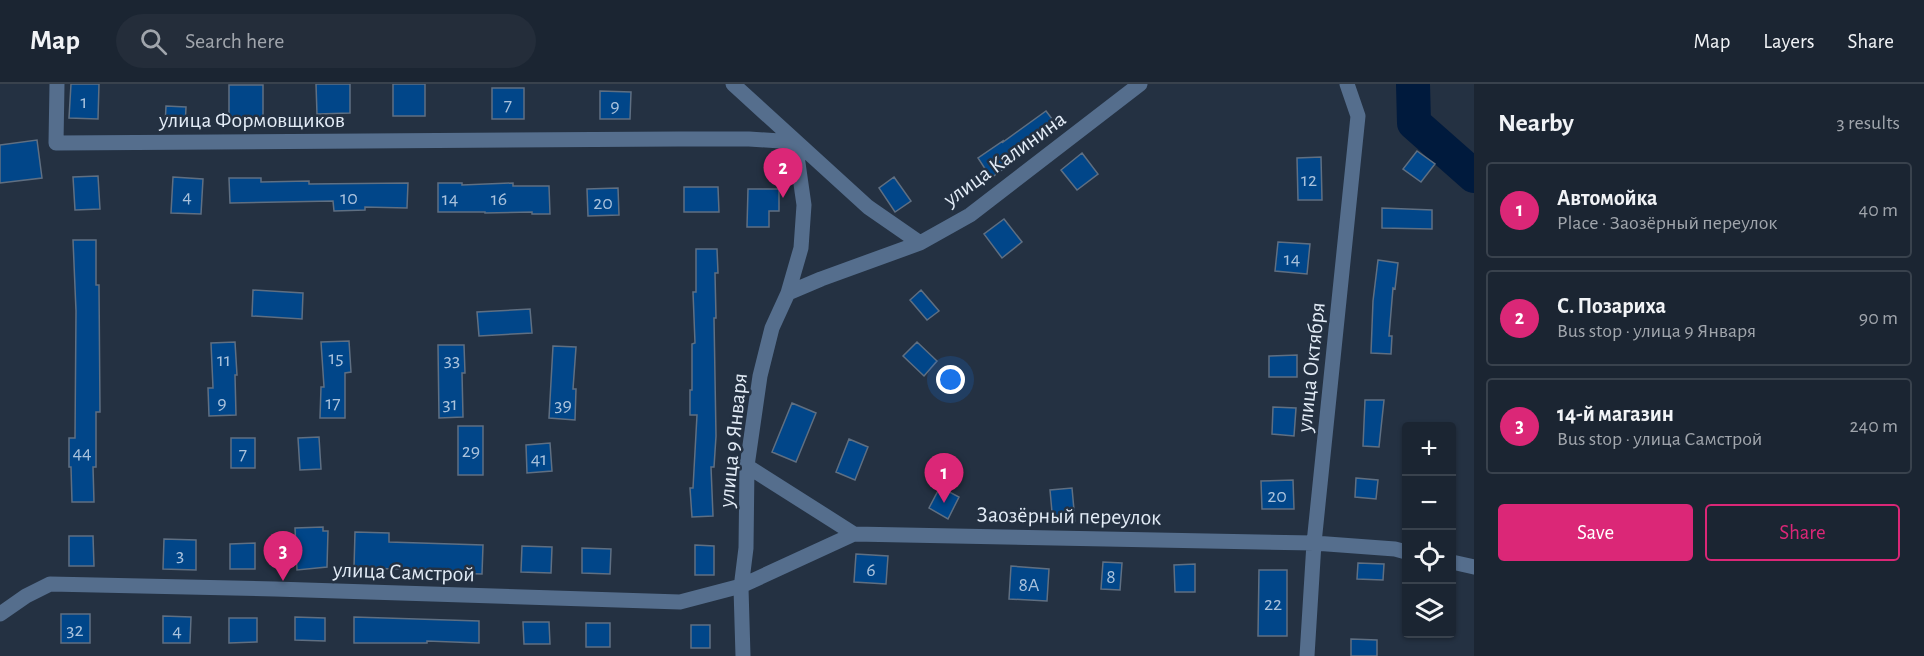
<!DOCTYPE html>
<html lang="en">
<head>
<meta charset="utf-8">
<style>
	:root { --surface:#1b2532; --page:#242d3a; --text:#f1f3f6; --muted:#a0a5ac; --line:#39424d; --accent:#db2777 }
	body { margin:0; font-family:"Alegreya Sans",sans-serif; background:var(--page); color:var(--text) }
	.controls { position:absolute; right:18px; bottom:18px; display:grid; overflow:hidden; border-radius:6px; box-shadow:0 2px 4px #0004 }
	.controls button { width:54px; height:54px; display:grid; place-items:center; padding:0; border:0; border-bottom:2px solid var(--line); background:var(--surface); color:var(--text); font:30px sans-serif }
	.you { position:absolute; left:951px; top:296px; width:21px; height:21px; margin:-15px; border:4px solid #fff; border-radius:50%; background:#1a73e8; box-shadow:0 0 0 9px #1a73e833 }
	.badge { display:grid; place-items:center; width:39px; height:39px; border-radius:50%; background:var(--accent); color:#fff; font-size:20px; font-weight:700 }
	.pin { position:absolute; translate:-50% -50px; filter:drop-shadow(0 2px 3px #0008) }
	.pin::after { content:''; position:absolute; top:32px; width:21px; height:18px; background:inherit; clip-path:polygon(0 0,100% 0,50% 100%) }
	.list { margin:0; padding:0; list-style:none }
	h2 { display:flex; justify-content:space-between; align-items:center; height:78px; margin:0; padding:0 24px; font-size:26px }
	h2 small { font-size:20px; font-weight:400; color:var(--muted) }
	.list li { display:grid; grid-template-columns:39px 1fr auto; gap:18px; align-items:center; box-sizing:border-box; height:96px; margin:0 12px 12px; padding:0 12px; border:2px solid var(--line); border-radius:6px }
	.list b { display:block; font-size:22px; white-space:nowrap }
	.list p { margin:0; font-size:20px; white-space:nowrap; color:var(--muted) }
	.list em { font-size:20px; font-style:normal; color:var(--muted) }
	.actions { display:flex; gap:12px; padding:18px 24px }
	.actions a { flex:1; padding:14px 0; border:2px solid var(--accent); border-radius:6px; text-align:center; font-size:21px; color:var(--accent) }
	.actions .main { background:var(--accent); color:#fff }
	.icon { flex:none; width:33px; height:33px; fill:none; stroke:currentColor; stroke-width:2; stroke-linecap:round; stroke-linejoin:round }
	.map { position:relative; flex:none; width:1474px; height:572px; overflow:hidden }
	header { display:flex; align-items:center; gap:36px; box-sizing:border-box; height:84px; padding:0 30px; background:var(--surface); border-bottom:2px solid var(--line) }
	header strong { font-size:28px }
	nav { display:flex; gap:33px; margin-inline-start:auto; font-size:21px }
	.search { width:420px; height:54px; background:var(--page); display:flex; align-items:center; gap:15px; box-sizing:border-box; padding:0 21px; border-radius:33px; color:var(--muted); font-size:22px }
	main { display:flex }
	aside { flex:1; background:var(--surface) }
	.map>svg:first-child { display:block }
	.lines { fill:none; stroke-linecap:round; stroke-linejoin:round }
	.river { stroke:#001a3d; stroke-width:34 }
	.building { fill:#014689; stroke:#5f6f82; stroke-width:1.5 }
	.street { stroke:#556e8d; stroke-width:15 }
	.labels { text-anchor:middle; stroke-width:5; stroke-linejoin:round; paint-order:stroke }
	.number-label { font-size:20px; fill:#aac2dc }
	.street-label { font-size:22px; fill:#e3ecf7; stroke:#243142 }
</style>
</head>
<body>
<header>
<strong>Map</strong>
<div class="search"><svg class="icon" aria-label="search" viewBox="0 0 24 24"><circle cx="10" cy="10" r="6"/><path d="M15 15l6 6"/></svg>Search here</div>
<nav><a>Map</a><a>Layers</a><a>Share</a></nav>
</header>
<main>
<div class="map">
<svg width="1474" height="572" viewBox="0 0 1474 572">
	<rect width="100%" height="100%" fill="#243142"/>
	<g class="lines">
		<!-- river -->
		<path class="river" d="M1413,0L1414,39L1474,92"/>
	</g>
	<!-- building -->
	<path class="building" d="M71,0H99L98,35L69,34Z
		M316,0H350V29L317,30Z
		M393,0H425V32H393Z
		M229,1H263V34H229Z
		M492,4H524V35H492Z
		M600,7L631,8L630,35H600Z
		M166,22L186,23L185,43L165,42Z
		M1046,27L1059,44L991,94L978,74L1003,57V58Z
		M37,56L42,94L0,99V61Z
		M1417,67L1435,80L1421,98L1403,85Z
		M1082,69L1098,90L1077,106L1061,86Z
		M1321,73L1322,116H1298L1297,74Z
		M98,92L100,125L75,126L73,93Z
		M173,93L203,95L201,130L171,129Z
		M894,93L911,117L895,128L879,104Z
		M229,94H261V98L309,97V100L408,99L407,124L365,123V126L334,127L333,117L230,119Z
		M438,99H462V101L513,99V102H549L550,130H532V128L485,129V128H438Z
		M684,103H718L719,128H684Z
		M618,104L619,131L588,132L587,105Z
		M748,105H779V127H769V143H747Z
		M1382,124L1432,126V145L1382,144Z
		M1004,135L1022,158L1002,174L984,150Z
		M73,156H96V201H99L100,328H96V383H93L94,418H72L71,383H69V354H75L76,227Z
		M1278,158L1310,160L1307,190L1275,187Z
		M696,165H717L718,189H715L716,234H714L716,352L714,383H711L713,432L692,433L690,404H693L697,331H690V306H692V260L695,259L693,208H696Z
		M1378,176L1398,179L1395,205L1393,204L1389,252H1392L1391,270L1371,269L1373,217Z
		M253,206L303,209L302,235L252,232Z
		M921,206L939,227L927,236L910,216Z
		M530,225L532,249L479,252L477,228Z
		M349,257L351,288L345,289V334H320L321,303H324L321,258Z
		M235,258L237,291H235L236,331L209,332L208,304H213L211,259Z
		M917,258L937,277L924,292L903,272Z
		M438,261H464L465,289H462L463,333L439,334Z
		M553,262L576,263L573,305H576L575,336L549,334Z
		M1297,271V293H1269V272Z
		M1365,316H1384L1379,363L1363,362Z
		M792,319L816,329L796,378L772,368Z
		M1273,323L1296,324L1294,352L1272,350Z
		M458,342H483V391H458Z
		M319,353L321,385L300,386L298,354Z
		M231,354H255V384H231Z
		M849,355L868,363L855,396L836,388Z
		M550,359L552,387L527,389L526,361Z
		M1356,394L1378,396L1376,415L1355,413Z
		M1293,396L1294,425H1262L1261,397Z
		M940,403L959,413L948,435L929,424Z
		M1072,404L1075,437L1053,439L1050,406Z
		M323,443V447H328L327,483L297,486L295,444Z
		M355,448L389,449V458L483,461L482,490L448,489V486L354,484Z
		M69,452H93L94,482H69Z
		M164,455L196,456V486L163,485Z
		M255,459V485H230V460Z
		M695,461L714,462V491H695Z
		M522,462L552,463L551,489L521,488Z
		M582,464L611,465L610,490L582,489Z
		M856,470L888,472L886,500L854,498Z
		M1103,478L1122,479L1120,506L1101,505Z
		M1358,479L1384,480L1383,496L1357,495Z
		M1195,480V508H1175L1174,481Z
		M1011,482L1049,485L1047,517L1009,515Z
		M1259,486H1287V552H1258Z
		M61,530H90V559H61Z
		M163,532L191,533L190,559H163Z
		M295,533L325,534V557L295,556Z
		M354,533L479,537V559L427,557V559H354Z
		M229,534H257V558L229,559Z
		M523,538H549L550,560H524Z
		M586,539H610V563H586Z
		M691,541H710V564H691Z
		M1351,555L1377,556V572H1351Z"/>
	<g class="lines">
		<!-- street -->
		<path class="street" d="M57,0L56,59L679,55H749L795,58
			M733,0L868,123L920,159
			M788,209L821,195L920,159L970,131L1140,0
			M747,382L854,450
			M1452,478L1474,483
			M0,530L26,512L50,500L275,505L680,518L741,502L854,450L1314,459L1395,465L1406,468
			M743,572L741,504L746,464L747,382L760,292L772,244L788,209L801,164L804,121L795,58
			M1307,572L1314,459L1358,32L1347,0"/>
	</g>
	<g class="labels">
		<!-- number labels -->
		<g class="number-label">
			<text x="84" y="24">1</text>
			<text x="508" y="27">7</text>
			<text x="615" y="28">9</text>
			<text x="1309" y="102">12</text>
			<text x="187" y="119">4</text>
			<text x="349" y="120">10</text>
			<text x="450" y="121">14</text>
			<text x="499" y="121">16</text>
			<text x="603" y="125">20</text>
			<text x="1292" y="181">14</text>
			<text x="336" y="280">15</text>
			<text x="224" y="282">11</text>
			<text x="452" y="282">33</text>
			<text x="222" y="325">9</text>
			<text x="333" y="325">17</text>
			<text x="450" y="326">31</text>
			<text x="563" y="327">39</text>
			<text x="471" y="373">29</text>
			<text x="82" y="375">44</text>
			<text x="243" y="376">7</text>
			<text x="539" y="381">41</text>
			<text x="1277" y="418">20</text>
			<text x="180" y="477">3</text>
			<text x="871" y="492">6</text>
			<text x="1111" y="499">8</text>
			<text x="1029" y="507">8А</text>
			<text x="1273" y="526">22</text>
			<text x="75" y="552">32</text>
			<text x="177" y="553">4</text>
		</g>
		<!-- street labels -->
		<g class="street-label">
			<text x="252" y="43">улица Формовщиков</text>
			<text transform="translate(1004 74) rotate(-36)" y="8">улица Калинина</text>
			<text transform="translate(1310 283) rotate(-84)" y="8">улица Октября</text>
			<text transform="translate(732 356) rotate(-84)" y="8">улица 9 Января</text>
			<text transform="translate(1069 431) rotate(1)" y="8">Заозёрный переулок</text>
			<text transform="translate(404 487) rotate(2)" y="8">улица Самстрой</text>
		</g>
	</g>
</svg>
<div class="controls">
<button>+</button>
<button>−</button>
<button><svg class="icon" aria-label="locate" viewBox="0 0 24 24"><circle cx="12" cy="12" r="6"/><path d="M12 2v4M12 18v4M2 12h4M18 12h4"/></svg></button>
<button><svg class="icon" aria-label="layers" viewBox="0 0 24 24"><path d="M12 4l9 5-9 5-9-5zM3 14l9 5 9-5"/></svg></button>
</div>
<div class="you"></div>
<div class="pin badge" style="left:944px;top:419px">1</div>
<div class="pin badge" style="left:783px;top:114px">2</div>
<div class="pin badge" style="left:283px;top:497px">3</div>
</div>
<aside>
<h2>Nearby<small>3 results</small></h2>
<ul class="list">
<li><span class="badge">1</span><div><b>Автомойка</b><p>Place · Заозёрный переулок</p></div><em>40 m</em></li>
<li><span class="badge">2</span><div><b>С. Позариха</b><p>Bus stop · улица 9 Января</p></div><em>90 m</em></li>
<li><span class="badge">3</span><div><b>14-й магазин</b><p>Bus stop · улица Самстрой</p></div><em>240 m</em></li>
</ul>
<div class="actions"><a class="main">Save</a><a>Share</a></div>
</aside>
</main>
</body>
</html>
